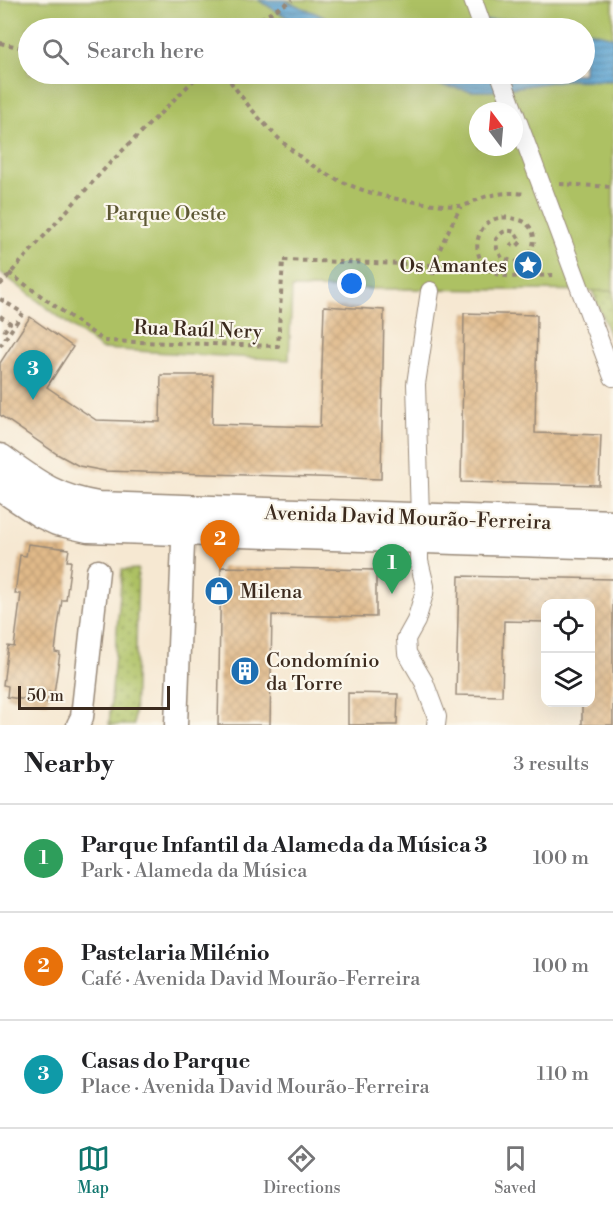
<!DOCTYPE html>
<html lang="en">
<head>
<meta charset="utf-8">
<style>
	:root { --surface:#fff; --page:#f6f6f6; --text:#202124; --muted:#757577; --line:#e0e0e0; --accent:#0f766e }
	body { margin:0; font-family:"Libre Bodoni",serif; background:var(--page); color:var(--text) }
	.controls { position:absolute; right:18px; bottom:18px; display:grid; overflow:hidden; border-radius:12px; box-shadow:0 6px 24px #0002 }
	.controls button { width:54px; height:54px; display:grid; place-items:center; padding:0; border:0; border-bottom:2px solid var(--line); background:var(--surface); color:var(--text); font:30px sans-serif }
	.compass { position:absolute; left:469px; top:102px; width:54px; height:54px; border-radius:50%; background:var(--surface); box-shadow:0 6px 24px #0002; rotate:344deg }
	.scale { position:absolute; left:18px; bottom:15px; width:152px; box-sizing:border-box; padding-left:6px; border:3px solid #3b2a1e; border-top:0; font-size:16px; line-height:21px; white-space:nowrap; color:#3b2a1e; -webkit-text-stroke:4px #fbf7ec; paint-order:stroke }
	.you { position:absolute; left:352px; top:284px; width:21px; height:21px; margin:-15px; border:4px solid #fff; border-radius:50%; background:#1a73e8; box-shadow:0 0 0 9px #1a73e833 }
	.badge { display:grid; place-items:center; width:39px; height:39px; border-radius:50%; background:var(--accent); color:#fff; font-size:20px; font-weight:700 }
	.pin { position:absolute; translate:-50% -50px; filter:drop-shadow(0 2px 3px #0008) }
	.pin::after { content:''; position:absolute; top:32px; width:21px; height:18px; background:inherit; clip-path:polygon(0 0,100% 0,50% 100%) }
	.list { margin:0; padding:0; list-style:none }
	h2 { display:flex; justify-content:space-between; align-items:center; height:78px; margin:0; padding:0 24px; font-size:26px }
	h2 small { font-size:20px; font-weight:400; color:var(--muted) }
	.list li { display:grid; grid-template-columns:39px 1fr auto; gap:18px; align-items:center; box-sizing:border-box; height:108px; padding:0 24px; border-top:2px solid var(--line) }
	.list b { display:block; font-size:22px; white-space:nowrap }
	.list p { margin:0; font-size:20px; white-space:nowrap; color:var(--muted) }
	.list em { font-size:20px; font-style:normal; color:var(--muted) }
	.icon { flex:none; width:33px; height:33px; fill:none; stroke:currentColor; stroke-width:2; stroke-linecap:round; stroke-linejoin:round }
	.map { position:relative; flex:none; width:613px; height:725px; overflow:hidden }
	.search { position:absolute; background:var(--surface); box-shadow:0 6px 24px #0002; left:18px; right:18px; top:18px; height:66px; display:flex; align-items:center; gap:15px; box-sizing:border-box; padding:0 21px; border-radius:33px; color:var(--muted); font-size:22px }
	.sheet { height:402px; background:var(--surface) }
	nav { display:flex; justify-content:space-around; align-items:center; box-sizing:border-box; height:84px; border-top:2px solid var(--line); background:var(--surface); font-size:16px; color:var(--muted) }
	nav a { display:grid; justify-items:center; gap:3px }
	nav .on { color:var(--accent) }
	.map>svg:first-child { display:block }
	.grass { fill:url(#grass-dots); stroke:#747641; stroke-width:1.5 }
	.park { fill:#adc164; stroke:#747641; stroke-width:1.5; fill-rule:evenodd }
	.water { fill:url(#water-rules); stroke:#4b6778; stroke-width:1.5 }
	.building { fill:url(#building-cross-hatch) }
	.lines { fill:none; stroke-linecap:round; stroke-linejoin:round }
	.pedestrian-casing { stroke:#988978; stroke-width:20 }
	.minor-casing { stroke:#988978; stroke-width:25 }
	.tertiary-casing { stroke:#988978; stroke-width:31 }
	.path { stroke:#988978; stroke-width:4; stroke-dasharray:4.5 4.5; stroke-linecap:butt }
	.pedestrian { stroke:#fff; stroke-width:18 }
	.minor { stroke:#fff; stroke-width:22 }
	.tertiary { stroke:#fff; stroke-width:28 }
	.labels { text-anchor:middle; stroke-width:4.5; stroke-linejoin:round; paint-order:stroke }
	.park-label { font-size:20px; fill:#5d5733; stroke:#fbf7ec }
	.poi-label { font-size:20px; fill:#3b2a1e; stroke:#fbf7ec; text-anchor:start }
	.street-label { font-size:20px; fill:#3b2a1e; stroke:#fbf7ec }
</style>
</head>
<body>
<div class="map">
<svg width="613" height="725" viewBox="0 0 613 725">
	<defs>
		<pattern id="grass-dots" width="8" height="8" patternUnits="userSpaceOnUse" patternTransform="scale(1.5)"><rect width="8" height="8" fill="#adc164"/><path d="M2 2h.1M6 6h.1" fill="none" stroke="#8e9d52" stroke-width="1.8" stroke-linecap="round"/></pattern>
		<pattern id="water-rules" width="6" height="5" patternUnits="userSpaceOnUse" patternTransform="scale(1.5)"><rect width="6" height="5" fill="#5ba4d3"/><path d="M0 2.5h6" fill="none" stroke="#4c86ab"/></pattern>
		<pattern id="building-cross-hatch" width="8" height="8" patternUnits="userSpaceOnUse" patternTransform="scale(1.5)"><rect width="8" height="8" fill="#e0b989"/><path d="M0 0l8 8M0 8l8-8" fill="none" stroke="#c19f76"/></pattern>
	</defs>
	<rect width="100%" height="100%" fill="#fbf7ec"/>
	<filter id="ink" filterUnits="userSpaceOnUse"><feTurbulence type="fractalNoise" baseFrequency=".0167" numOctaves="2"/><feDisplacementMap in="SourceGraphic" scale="12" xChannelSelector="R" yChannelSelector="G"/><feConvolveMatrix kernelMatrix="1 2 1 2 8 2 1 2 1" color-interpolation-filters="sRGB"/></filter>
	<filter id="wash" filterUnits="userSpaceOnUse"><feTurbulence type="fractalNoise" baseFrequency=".008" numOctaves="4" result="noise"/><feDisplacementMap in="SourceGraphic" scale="24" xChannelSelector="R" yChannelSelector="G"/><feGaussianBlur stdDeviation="1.35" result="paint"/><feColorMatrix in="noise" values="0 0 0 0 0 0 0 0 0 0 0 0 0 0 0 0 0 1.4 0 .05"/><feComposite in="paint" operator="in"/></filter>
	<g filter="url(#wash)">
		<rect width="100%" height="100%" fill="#f6e8d2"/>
		<!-- grass -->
		<path class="grass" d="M592,290L613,291V344Z
			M138,569L134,725H109L122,570Z"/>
		<!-- park -->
		<path class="park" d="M0,0H613V291L292,288L289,360L101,349L0,272ZM28,28H584V74H28ZM478,111H514V147H478Z"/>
		<!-- water -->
		<path class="water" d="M258,0H284L351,28H305Z
			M513,18L553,23L577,28H461L484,21Z
			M585,30L613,37V81L566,80L491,91H472L420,82L396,74H584Z"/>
		<g id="blocks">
			<!-- building -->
			<path class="building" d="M324,306L384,310L381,479L105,471L79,466L57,454L0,415V363L30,317L73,347L47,387L96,420L160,422L161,375H213L212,424L320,427Z
				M464,313L537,315L535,433L601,435L599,485L461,482Z
				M28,544L69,549L67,561H71L66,600H62L58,627L55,652L60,653L54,693L49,692L48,703L7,697L8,686L3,685L8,646L14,647L21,594H15L20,555L26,556Z
				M221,567L376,570V617L272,615L270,725H218Z
				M459,576L613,579V725H582V702H591V603H546V622L504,621L502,696L456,695Z
				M348,693L398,694L397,725H348Z"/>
		</g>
	</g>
	<g filter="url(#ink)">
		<use href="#blocks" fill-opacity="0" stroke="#988978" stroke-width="1.5"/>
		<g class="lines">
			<!-- pedestrian casing -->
			<g class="pedestrian-casing">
				<path id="pedestrian" d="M473,0L483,28
					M500,74L613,377
					M420,517L416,384L430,291
					M419,539V561L425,586L424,594L416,621L406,639L407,653L424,682L437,717L436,725"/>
			</g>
			<!-- minor casing -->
			<g class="minor-casing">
				<path id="minor" d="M78,725L82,717L98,571
					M176,725L184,517"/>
			</g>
			<!-- tertiary casing -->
			<g class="tertiary-casing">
				<path id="tertiary" d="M0,458C35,483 54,499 98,506L613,524
					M0,486L40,513L57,521L88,528L613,545"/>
			</g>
			<!-- path -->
			<path class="path" d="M245,28L292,0
				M0,43L28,49
				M225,74C278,150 331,194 426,203C437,204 448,206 458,206C469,206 478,198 488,196C500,193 514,192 525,194
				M560,184L613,187
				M510,243L513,246H517L521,242L515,232C505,229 502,232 496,239L497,249L502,258L516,262L530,255C534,244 537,234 528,225C525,221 520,220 515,219C478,208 463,256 494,273C507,280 540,275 555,275
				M9,273L104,341L278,346L283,260L434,265
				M433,275C436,251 450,228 461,206
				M0,285L109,164L200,74
				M0,299L23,313L0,346
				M0,316L10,323L5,330L0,327"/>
			<!-- pedestrian -->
			<use href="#pedestrian" class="pedestrian"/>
			<!-- minor -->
			<use href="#minor" class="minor"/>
			<!-- tertiary -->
			<use href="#tertiary" class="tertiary"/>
		</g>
	</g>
	<!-- icons -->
	<defs>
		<g id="sight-disc" transform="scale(1.5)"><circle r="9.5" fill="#1f6fb2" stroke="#fbf7ec"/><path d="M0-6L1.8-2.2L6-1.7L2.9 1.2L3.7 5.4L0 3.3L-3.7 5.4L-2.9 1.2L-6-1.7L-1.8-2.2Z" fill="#fff"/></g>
		<g id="shop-disc" transform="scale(1.5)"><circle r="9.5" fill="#1f6fb2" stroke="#fbf7ec"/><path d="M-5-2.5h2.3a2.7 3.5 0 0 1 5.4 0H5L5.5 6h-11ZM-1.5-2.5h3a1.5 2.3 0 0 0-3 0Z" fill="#fff"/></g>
		<g id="building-disc" transform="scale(1.5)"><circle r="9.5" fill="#1f6fb2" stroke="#fbf7ec"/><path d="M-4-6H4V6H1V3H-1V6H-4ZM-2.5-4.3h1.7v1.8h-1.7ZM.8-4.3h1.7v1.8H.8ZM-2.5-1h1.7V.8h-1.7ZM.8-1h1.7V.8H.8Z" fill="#fff"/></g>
	</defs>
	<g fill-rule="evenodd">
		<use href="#sight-disc" x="528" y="265"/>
		<use href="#shop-disc" x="219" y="591"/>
		<use href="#building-disc" x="245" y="671"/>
	</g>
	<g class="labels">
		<!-- park labels -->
		<g class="park-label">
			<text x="166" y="220">Parque Oeste</text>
		</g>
		<!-- poi labels -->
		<g class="poi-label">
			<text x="507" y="272" text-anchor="end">Os Amantes</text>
			<text x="240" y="598">Milena</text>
			<text x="266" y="667">Condomínio<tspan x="266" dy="23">da Torre</tspan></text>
		</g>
		<!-- street labels -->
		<g class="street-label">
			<text transform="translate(198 329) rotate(2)" y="7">Rua Raúl Nery</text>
			<text transform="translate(408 517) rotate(2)" y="7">Avenida David Mourão-Ferreira</text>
		</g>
	</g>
</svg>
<div class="controls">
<button><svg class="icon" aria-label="locate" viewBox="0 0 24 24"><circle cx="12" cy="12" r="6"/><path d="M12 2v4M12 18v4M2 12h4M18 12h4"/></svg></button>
<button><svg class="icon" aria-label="layers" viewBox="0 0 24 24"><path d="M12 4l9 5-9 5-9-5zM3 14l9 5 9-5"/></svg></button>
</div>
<svg class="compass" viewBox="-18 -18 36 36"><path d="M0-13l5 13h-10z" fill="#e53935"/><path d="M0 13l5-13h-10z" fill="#757577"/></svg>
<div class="scale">50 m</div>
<div class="you"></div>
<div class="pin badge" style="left:392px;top:594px;background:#2e9e5b">1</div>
<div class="pin badge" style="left:220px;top:570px;background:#e8710a">2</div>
<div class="pin badge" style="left:33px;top:400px;background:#0f9aa8">3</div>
<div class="search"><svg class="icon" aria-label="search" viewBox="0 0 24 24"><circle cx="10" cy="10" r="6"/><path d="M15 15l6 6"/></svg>Search here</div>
</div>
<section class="sheet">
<h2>Nearby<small>3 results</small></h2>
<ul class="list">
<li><span class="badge" style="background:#2e9e5b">1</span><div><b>Parque Infantil da Alameda da Música 3</b><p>Park · Alameda da Música</p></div><em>100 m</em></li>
<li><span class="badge" style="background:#e8710a">2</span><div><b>Pastelaria Milénio</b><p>Café · Avenida David Mourão-Ferreira</p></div><em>100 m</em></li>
<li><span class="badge" style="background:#0f9aa8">3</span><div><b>Casas do Parque</b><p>Place · Avenida David Mourão-Ferreira</p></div><em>110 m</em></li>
</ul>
</section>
<nav>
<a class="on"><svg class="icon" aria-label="map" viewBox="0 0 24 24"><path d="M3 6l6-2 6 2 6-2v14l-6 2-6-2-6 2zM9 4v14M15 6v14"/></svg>Map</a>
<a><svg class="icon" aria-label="directions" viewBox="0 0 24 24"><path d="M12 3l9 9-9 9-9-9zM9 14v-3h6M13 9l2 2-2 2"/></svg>Directions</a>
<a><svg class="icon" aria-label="saved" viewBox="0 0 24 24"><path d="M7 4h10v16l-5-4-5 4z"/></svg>Saved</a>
</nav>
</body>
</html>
